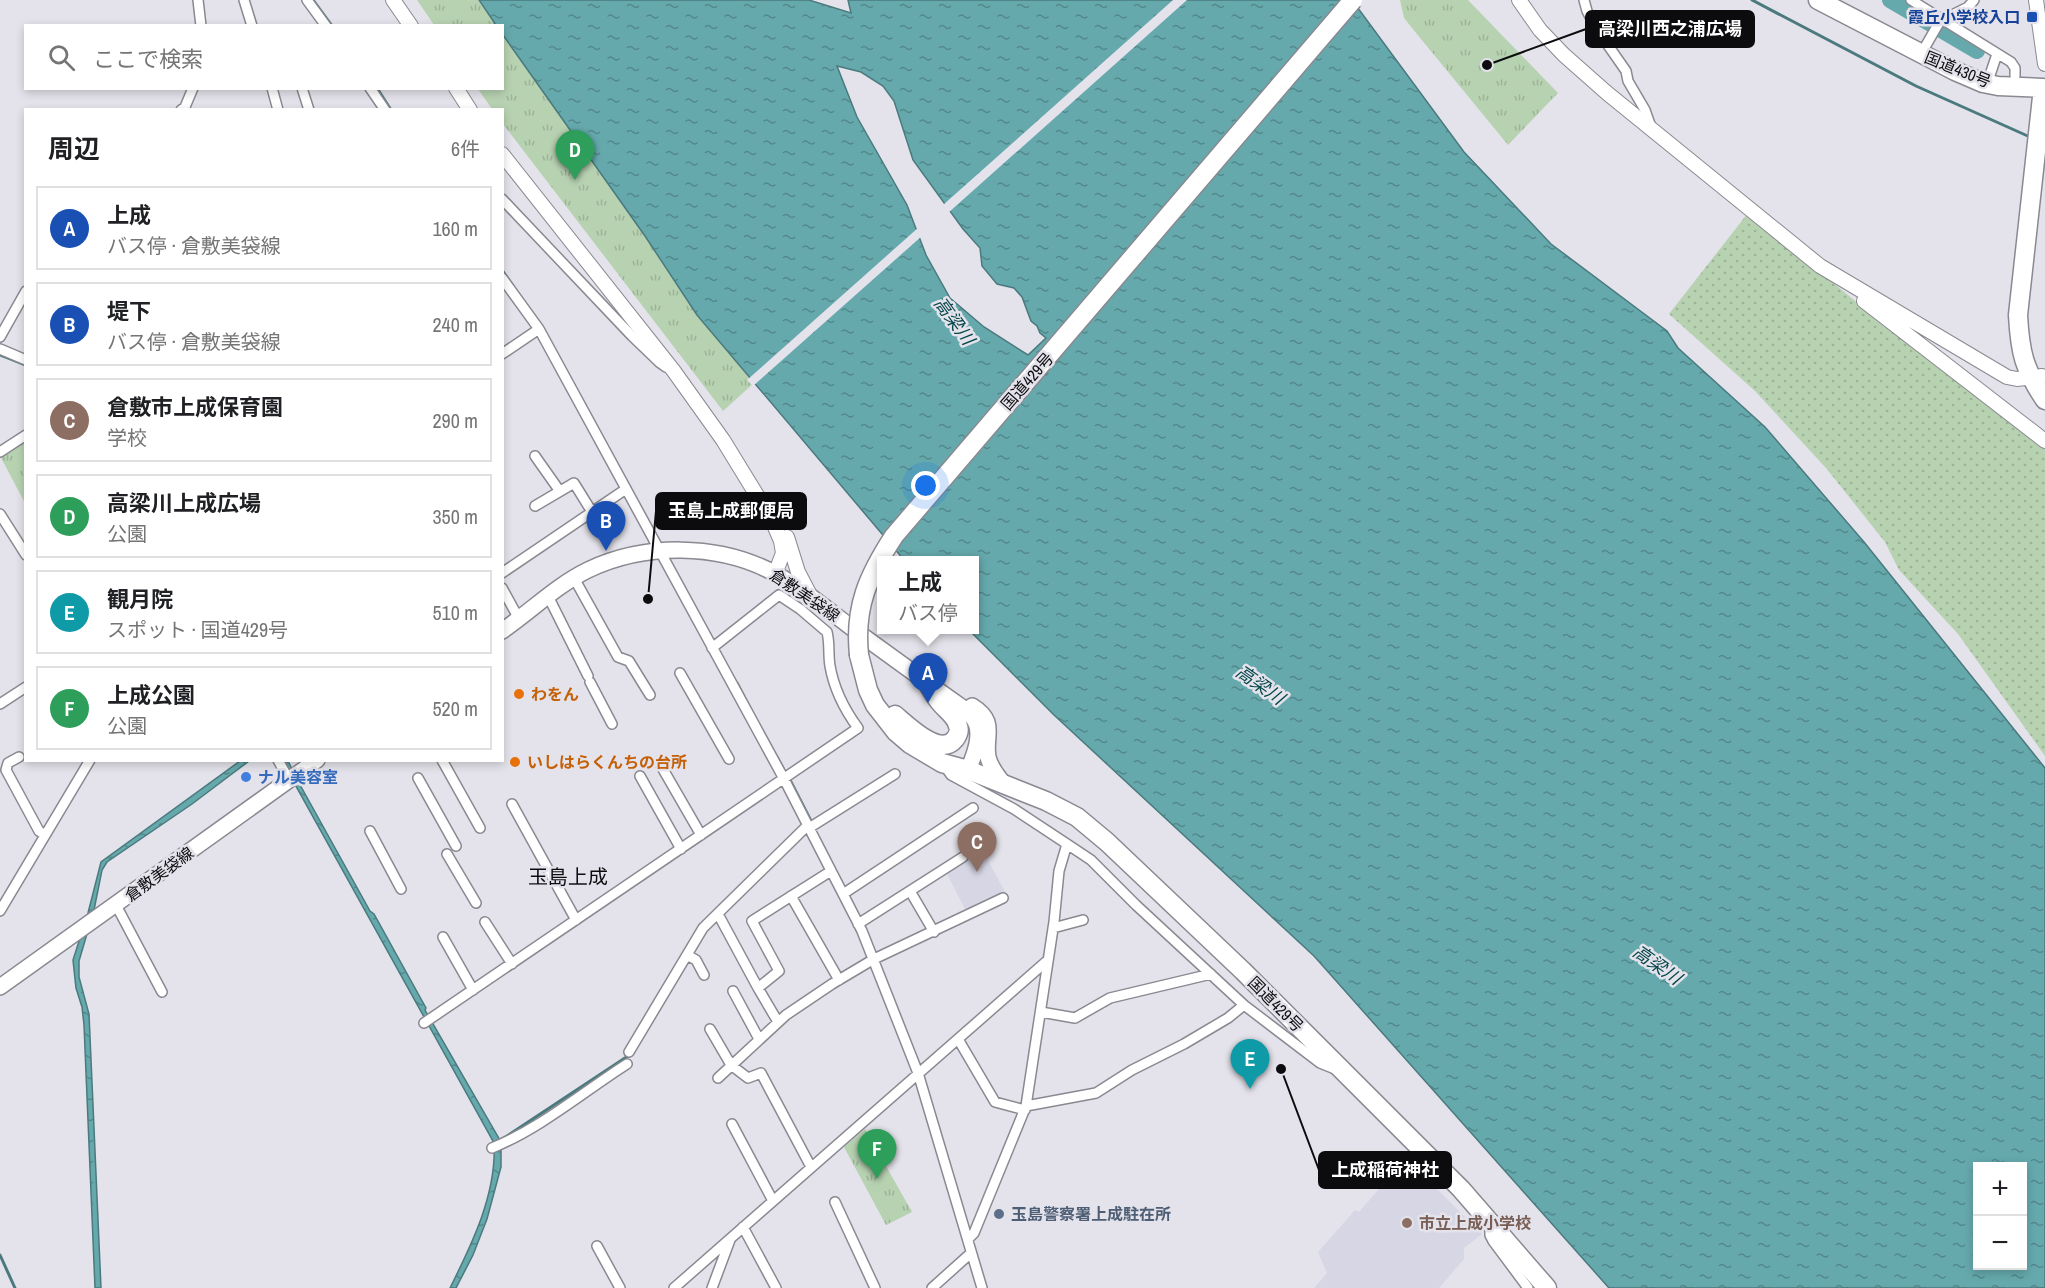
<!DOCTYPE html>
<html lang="ja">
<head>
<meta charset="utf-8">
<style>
	:root { --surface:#fff; --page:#f6f6f6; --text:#202124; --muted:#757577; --line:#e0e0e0; --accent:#0b8043 }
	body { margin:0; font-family:"Archivo Narrow","Noto Sans JP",sans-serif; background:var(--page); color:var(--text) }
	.controls { position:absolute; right:18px; bottom:18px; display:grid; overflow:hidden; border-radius:0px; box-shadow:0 3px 9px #0003 }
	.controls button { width:54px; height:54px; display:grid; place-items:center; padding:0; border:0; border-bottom:2px solid var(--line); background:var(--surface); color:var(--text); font:30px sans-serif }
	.you { position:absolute; left:926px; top:486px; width:21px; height:21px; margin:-15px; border:4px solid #fff; border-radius:50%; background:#1a73e8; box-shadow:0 0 0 9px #1a73e833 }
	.badge { display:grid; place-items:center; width:39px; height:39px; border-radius:50%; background:var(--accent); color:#fff; font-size:20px; font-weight:700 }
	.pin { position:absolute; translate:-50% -50px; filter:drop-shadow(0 2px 3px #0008) }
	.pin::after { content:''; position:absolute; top:32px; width:21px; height:18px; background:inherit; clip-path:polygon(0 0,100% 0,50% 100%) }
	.popup { position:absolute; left:877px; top:556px; width:102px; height:78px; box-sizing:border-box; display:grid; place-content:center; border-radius:0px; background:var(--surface); filter:drop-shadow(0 2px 4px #0005); font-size:20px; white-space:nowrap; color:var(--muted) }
	.popup b { font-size:22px; color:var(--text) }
	.popup::after { content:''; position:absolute; left:50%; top:100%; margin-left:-12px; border:12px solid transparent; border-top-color:var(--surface) }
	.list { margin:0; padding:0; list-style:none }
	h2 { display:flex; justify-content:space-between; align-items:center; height:78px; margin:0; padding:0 24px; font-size:26px }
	h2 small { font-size:20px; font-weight:400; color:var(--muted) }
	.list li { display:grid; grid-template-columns:39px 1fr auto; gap:18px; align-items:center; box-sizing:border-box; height:84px; margin:0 12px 12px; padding:0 12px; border:2px solid var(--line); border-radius:0px }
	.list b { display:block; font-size:22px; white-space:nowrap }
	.list p { margin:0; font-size:20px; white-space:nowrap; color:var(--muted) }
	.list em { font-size:20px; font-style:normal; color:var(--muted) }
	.icon { flex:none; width:33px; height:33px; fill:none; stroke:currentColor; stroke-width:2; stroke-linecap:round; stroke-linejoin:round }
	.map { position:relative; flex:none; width:2045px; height:1288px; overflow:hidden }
	.search { position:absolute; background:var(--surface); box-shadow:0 3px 9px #0003; left:24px; top:24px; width:480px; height:66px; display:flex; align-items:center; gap:15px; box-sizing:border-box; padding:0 21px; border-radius:0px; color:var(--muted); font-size:22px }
	.panel { position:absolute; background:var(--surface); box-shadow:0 3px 9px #0003; left:24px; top:108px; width:480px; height:654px; border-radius:0px }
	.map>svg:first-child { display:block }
	.built { fill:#d7d6e5 }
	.grass { fill:url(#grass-dots) }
	.park { fill:url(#park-tufts) }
	.water { fill:url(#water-ripples); stroke:#4a7a7e; stroke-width:1.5; fill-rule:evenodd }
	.pier { fill:#e4e3eb }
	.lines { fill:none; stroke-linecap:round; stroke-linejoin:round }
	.stream { stroke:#4a7a7e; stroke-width:3 }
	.river { stroke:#65a9ad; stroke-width:16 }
	.street-casing { stroke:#8a8991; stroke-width:12 }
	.secondary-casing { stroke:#8a8991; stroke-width:16 }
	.primary-casing { stroke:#8a8991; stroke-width:18 }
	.highway-casing { stroke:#8a8991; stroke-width:21 }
	.street { stroke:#fff; stroke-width:9 }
	.secondary { stroke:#fff; stroke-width:14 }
	.primary { stroke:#fff; stroke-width:15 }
	.highway { stroke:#fff; stroke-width:18 }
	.highway-bridge-casing { stroke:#8a8991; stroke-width:21; stroke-linecap:butt }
	.highway-bridge { stroke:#fff; stroke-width:18 }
	.transit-dot { fill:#1a4fb4; stroke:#e4e3eb; stroke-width:2 }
	.food-dot { fill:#e8710a; stroke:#e4e3eb; stroke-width:2 }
	.shop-dot { fill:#3f7fe0; stroke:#e4e3eb; stroke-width:2 }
	.service-dot { fill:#5c6f8a; stroke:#e4e3eb; stroke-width:2 }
	.education-dot { fill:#8d6e63; stroke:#e4e3eb; stroke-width:2 }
	.labels { text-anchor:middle; stroke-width:5; stroke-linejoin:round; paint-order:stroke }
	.transit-label { font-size:16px; font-weight:bold; fill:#164399; stroke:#e4e3eb; text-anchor:end }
	.street-label { font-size:16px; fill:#0c0c0f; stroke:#e4e3eb }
	.food-label { font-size:16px; font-weight:bold; fill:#c56008; stroke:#e4e3eb; text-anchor:start }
	.shop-label { font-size:16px; font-weight:bold; fill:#366cbe; stroke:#e4e3eb; text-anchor:start }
	.service-label { font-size:16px; font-weight:bold; fill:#4e5e75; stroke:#e4e3eb; text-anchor:start }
	.education-label { font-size:16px; font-weight:bold; fill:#785e54; stroke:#e4e3eb; text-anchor:start }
	.water-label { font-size:18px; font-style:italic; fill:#06474b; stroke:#e4e3eb }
	.quarter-label { font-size:20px; fill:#0c0c0f; stroke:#e4e3eb }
	.leader { fill:none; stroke:#0c0c0f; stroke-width:2 }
	.callout-dot { fill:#0c0c0f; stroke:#e4e3eb; stroke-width:2 }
	.callout { fill:#0c0c0f; stroke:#0c0c0f; stroke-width:2 }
	.callout-label { font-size:18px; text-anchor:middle; font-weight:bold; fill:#fff }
</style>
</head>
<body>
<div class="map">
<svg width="2045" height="1288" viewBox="0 0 2045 1288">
	<defs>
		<pattern id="grass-dots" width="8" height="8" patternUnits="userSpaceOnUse" patternTransform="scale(1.5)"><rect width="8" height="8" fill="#b7d2b1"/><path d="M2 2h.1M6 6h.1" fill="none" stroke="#9cb397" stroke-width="1.8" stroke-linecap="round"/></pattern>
		<pattern id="park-tufts" width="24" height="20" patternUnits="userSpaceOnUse" patternTransform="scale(1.5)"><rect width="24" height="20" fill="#b7d2b1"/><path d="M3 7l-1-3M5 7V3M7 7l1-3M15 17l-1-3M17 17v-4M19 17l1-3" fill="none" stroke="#9cb397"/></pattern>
		<pattern id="water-ripples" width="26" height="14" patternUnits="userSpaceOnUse" patternTransform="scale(1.5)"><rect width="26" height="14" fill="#65a9ad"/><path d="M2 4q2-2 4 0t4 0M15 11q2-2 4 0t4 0" fill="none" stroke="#52888b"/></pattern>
	</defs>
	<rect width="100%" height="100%" fill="#e4e3eb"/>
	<!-- built -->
	<path class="built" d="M981,847L1005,892L967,913L945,870Z
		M1415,1167L1482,1234L1464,1248V1259L1439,1288H1314L1327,1273L1318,1252L1355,1210L1359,1212L1385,1182Z"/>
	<!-- grass -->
	<path class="grass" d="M1748,213L1860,305L2045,448V756L1958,634L1899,570L1885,542L1826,468L1755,391L1669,314Z"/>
	<!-- park -->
	<path class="park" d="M417,0H478L496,25H434Z
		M1400,0H1468L1558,93L1508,145L1412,28L1404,18Z
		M503,35L645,236L697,315L754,383L723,411L503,124L502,110L492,109L478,89L502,88Z
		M25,442V503L0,456Z
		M865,1129L912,1212L886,1225L844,1147Z"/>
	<!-- water -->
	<path class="water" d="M479,0H809L851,13L848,0H1352L1464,152L1551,244L1667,331L1678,348L1765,427L1864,542L2045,768V1288H1609L1314,956L1054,715L969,630H974V560H904L697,315L645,236L503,35L502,26L496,25ZM837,66L861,72L883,86L894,101L913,160L963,229L980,248L982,266L997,284L1014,288L1022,297L1031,321L1037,326L1040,333L1046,338L1028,355L984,327L950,298L926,255L907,205L857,117ZM1978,1166H2022V1266H1978Z
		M240,761H249L192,804L107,862L102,870L94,910L79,961V977L89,1014L101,1288H95L84,1025L82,1007L76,988L73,960L88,913L101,862Z
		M282,761H288L299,783L370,911L374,914L426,1008L425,1010L501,1142V1167L487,1219L473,1255L456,1288H450C472,1244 497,1193 494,1143Z"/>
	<!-- pier -->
	<path class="pier" d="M1173,0H1187L948,213L943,205Z
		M919,227L922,236L753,386L747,380Z"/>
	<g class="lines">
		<!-- stream -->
		<path class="stream" d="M313,0L332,26
			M1752,0L1916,86L2030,137
			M377,88L391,110
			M502,270L515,289
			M0,355L26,365
			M737,683L752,712
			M777,757L785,772
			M789,778L811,821
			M501,1140L631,1054
			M0,1255L15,1288"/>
		<!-- river -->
		<path class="river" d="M1890,0L1977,51"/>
		<!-- street casing -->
		<g class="street-casing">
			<path id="street" d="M198,0L201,26
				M244,0L252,26
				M307,0L326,26
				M1584,0L1587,11L1596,28L1626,71L1628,81L1645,110L1651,127
				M1911,0L2011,62L2015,68V76
				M1921,54L1940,21L1968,7L1974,0
				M1987,84L1997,54
				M272,88L278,110
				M302,88L309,110
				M370,88L385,110
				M181,110L185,107L193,88
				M502,199L632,336L659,362L666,367
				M502,278L539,329L784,779L862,931L918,1073L982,1288
				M0,337L26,291
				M0,349L26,360
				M502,354L539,329
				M0,452L26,435
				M535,456L559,490
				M535,506L574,483L592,512
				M0,514L26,555
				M502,573L626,489
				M574,578L618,657L629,661L650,695
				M502,588L519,619
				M548,596L588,676
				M680,673L729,759
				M590,682L612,724
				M0,704L26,687
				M19,757L8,763L6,770L39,831L45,835
				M278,760L289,780
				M442,760L480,828
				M660,764L701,835
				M944,765L951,775L1014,809L1067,844L1059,871L1054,922L1026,1106L974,1233L968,1239
				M640,776L681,849
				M418,778L456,846
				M512,804L576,920
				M809,828L895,774
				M370,831L401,889
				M1067,844L1091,860L1136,905L1244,1005L1320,1063L1335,1069
				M447,854L476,903
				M910,891L934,932
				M843,894L973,808
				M791,896L839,980
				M116,905L162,992
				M0,911L90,760
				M718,914L758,988L779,971L752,921L831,871
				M485,922L512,964
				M858,924L963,857
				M1053,928L1083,920
				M443,937L473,990
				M687,955L696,960L704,975
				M758,988L778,1022
				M733,991L759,1039
				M1041,1012L1075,1018L1110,998L1211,974
				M424,1023L858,728C844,709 834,689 830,666C828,655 830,643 827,632L800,609L779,595L712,648
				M710,1029L731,1065L748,1078L761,1073L811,1167
				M958,1039L995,1102L1025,1110
				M629,1052L703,928L808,825
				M718,1078L786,1015L832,984L874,959L1003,898
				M1026,1106L1096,1093L1132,1070L1184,1044L1228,1018L1244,1005
				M732,1124L773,1201
				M492,1148C541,1128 583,1092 627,1064
				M835,1202L875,1288
				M743,1227L776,1288
				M1490,1228V1235L1493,1241L1528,1288
				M597,1246L620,1288
				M674,1288L1048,960
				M712,1288L730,1240
				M932,1288L971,1253"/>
		</g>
		<!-- secondary casing -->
		<g class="secondary-casing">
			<path id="secondary" d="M393,0L411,26
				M1519,0L1540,30L1564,55L1607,93L1820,266L2007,377L2017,379L2042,376
				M2036,0L2045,64
				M456,88L470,110
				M502,154L673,370L723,440L772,520L781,541L783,553L775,574
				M1864,301L2045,441
				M787,537L798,572L811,597"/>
		</g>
		<!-- primary casing -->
		<g class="primary-casing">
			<path id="primary" d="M502,631C531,611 557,585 588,570C645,543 718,543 774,573C802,588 827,609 852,628C889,655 926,682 963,708C966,711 971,715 973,718C984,732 974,756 968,770
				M972,706C998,722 984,736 988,757C990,767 997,775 1003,783
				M0,987L317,760"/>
		</g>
		<!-- highway casing -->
		<g class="highway-casing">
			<path id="highway" d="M1818,0L1955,71L1983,83L1998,86L2043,88L2018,315C2020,353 2024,369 2045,400
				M859,655L868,690L875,705L896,732L910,744L942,763L968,770L1046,801L1077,817L1107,842L1243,971L1461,1189L1547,1288
				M895,715C907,725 940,758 955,739C958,735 960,731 958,726C956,715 944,709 938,700C934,695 931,689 928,684"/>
		</g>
		<!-- street -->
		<use href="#street" class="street"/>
		<!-- secondary -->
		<use href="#secondary" class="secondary"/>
		<!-- primary -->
		<use href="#primary" class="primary"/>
		<!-- highway -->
		<use href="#highway" class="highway"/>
		<!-- highway-bridge casing -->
		<g class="highway-bridge-casing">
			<path id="highway-bridge" d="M859,655C854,607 868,576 894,536L1353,0"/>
		</g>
		<!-- highway-bridge -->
		<use href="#highway-bridge" class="highway-bridge"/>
	</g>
	<!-- markers -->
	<rect class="transit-dot" x="2026" y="11" width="12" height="12" rx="3"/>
	<g class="food-dot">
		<circle cx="519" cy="694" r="6"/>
		<circle cx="515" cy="762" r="6"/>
	</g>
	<circle class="shop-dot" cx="246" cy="777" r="6"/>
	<circle class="service-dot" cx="999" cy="1214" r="6"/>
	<circle class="education-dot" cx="1407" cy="1223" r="6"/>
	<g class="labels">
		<!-- transit labels -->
		<g class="transit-label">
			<text x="2020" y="23">霞丘小学校入口</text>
		</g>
		<!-- street labels -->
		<g class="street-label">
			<text transform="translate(1958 69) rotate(22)" y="6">国道430号</text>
			<text transform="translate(1027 381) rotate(-49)" y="6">国道429号</text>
			<text transform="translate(805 595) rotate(34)" y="6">倉敷美袋線</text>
			<text transform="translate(159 874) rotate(-36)" y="6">倉敷美袋線</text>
			<text transform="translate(1276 1004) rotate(45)" y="6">国道429号</text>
		</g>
		<!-- food labels -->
		<g class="food-label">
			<text x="531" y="700">わをん</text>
			<text x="527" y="768">いしはらくんちの台所</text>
		</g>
		<!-- shop labels -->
		<g class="shop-label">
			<text x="258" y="783">ナル美容室</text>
		</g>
		<!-- service labels -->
		<g class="service-label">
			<text x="1011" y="1220">玉島警察署上成駐在所</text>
		</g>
		<!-- education labels -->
		<g class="education-label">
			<text x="1419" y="1229">市立上成小学校</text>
		</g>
		<!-- water labels -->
		<g class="water-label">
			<text transform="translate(954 321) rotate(54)" y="6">高梁川</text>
			<text transform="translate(1260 685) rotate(35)" y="6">高梁川</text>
			<text transform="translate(1657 965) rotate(35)" y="6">高梁川</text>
		</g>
		<!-- quarter labels -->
		<g class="quarter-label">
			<text x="568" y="884">玉島上成</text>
		</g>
	</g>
	<!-- callouts -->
	<path class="leader" d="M1487 65L1586 29M648 599L656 511M1281 1069L1319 1170"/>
	<g class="callout-dot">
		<circle cx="1487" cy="65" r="6"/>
		<circle cx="648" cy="599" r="6"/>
		<circle cx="1281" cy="1069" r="6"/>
	</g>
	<g class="callout">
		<rect x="1586" y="11" width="168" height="36" rx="6"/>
		<rect x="656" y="493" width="150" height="36" rx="6"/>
		<rect x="1319" y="1152" width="132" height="36" rx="6"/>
	</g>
	<g class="callout-label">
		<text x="1670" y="35">高梁川西之浦広場</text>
		<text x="731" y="517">玉島上成郵便局</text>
		<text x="1385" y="1176">上成稲荷神社</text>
	</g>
</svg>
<div class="controls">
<button>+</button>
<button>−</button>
</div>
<div class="you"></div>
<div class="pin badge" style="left:928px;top:703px;background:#1a4fb4">A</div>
<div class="popup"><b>上成</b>バス停</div>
<div class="pin badge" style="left:606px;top:551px;background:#1a4fb4">B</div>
<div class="pin badge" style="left:977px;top:872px;background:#8d6e63">C</div>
<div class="pin badge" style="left:575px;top:180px;background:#2e9e5b">D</div>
<div class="pin badge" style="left:1250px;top:1089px;background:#0f9aa8">E</div>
<div class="pin badge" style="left:877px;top:1179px;background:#2e9e5b">F</div>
<div class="search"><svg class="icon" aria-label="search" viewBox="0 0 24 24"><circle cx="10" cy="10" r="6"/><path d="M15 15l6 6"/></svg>ここで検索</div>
<section class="panel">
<h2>周辺<small>6件</small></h2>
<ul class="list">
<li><span class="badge" style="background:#1a4fb4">A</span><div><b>上成</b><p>バス停 · 倉敷美袋線</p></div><em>160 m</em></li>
<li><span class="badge" style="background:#1a4fb4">B</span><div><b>堤下</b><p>バス停 · 倉敷美袋線</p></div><em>240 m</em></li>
<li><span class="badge" style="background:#8d6e63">C</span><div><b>倉敷市上成保育園</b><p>学校</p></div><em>290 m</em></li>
<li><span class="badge" style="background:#2e9e5b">D</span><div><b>高梁川上成広場</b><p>公園</p></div><em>350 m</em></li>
<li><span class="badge" style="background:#0f9aa8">E</span><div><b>観月院</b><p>スポット · 国道429号</p></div><em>510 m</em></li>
<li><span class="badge" style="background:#2e9e5b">F</span><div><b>上成公園</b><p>公園</p></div><em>520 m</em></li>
</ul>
</section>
</div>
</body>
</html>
